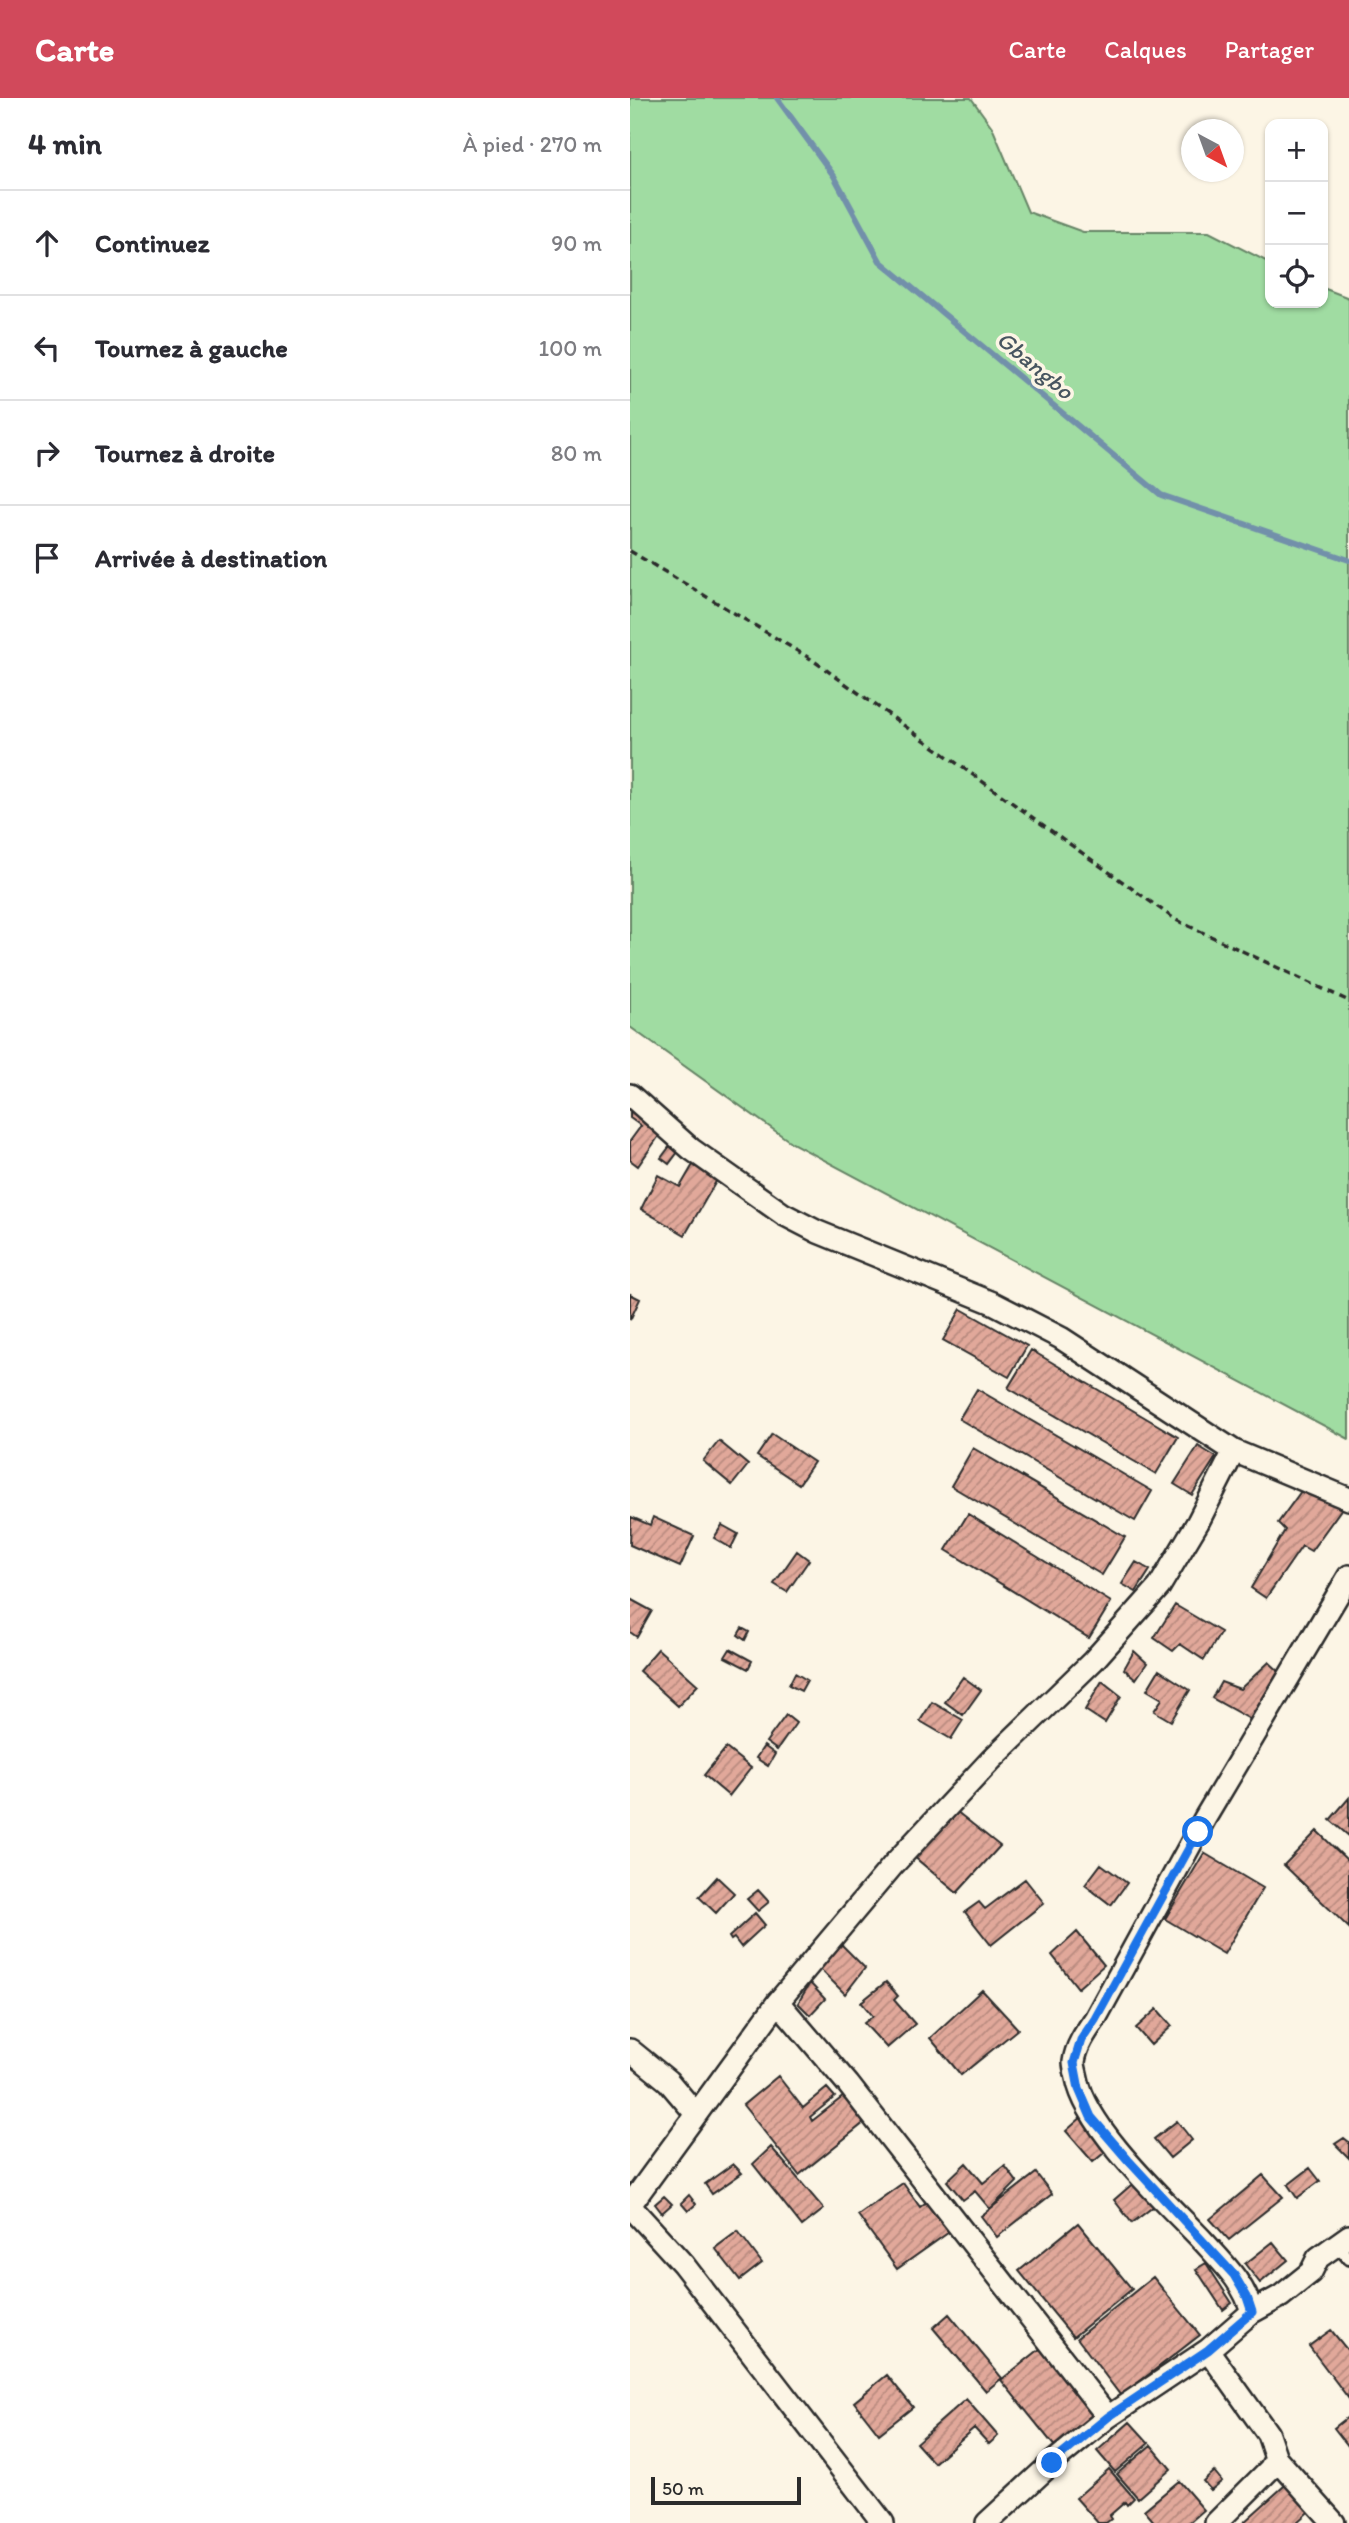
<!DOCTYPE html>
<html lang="fr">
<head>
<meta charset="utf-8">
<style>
	:root { --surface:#fff; --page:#f2f2f3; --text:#2b2b33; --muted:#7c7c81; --line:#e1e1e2; --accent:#d1495b }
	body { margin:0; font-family:Itim,sans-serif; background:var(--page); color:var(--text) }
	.controls { position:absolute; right:21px; top:21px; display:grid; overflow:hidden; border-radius:14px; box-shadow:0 2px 5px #0004 }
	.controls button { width:63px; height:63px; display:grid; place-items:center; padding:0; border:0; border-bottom:2px solid var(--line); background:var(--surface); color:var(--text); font:35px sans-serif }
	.compass { position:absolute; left:551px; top:21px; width:63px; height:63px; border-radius:50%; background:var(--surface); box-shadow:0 2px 5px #0004; rotate:139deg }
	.scale { position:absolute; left:21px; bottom:18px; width:150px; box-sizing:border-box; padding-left:7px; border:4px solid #2b2b2b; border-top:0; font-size:19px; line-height:24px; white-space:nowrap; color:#2b2b2b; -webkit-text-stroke:5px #fcf5e5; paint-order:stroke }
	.stop { position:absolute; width:21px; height:21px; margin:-16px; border:5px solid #1a73e8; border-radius:50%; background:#fff }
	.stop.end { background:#1a73e8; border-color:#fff; box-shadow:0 2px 7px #0008 }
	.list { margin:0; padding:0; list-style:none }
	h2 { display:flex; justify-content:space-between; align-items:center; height:91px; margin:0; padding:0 28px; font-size:30px }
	h2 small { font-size:23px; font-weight:400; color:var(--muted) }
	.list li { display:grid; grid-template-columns:46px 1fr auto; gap:21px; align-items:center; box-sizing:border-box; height:105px; padding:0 28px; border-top:2px solid var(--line) }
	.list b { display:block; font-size:26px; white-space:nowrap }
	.list em { font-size:23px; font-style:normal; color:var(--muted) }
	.icon { flex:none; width:38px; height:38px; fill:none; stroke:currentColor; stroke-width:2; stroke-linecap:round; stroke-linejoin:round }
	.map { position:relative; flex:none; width:719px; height:2425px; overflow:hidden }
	header { display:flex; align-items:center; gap:42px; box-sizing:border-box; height:98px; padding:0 35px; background:var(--accent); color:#fff }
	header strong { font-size:33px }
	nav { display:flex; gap:38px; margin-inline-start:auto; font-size:24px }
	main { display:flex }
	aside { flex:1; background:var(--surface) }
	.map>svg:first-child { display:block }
	.green { fill:#a0dca2; stroke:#668466; stroke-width:2 }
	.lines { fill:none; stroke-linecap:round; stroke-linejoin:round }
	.stream { stroke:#7290aa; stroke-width:6 }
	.building { fill:url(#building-hatch); stroke:#2b2b2b; stroke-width:2 }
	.lane-casing { stroke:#2b2b2b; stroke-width:16 }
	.street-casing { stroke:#2b2b2b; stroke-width:26 }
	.path { stroke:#2b2b2b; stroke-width:3.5; stroke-dasharray:7 5; stroke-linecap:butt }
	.lane { stroke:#fcf5e5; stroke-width:10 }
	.street { stroke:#fcf5e5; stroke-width:21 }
	.route { stroke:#1a73e8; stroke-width:9 }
	.labels { text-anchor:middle; stroke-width:7; stroke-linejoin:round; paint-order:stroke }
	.water-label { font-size:24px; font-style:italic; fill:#485560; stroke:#fcf5e5 }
</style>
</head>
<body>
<header>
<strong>Carte</strong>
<nav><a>Carte</a><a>Calques</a><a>Partager</a></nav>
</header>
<main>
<aside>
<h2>4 min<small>À pied · 270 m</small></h2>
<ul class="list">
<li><svg class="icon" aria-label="ahead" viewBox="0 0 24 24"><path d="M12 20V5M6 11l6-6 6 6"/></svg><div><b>Continuez</b></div><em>90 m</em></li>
<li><svg class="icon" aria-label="left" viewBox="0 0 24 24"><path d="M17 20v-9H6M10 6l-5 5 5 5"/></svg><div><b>Tournez à gauche</b></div><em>100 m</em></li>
<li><svg class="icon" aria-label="right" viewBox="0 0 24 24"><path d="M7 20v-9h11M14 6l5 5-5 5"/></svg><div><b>Tournez à droite</b></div><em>80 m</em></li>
<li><svg class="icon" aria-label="arrive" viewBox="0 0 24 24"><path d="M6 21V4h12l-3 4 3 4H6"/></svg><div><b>Arrivée à destination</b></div></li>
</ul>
</aside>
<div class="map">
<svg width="719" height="2425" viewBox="0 0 719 2425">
	<defs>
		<pattern id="building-hatch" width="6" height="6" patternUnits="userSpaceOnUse" patternTransform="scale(1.75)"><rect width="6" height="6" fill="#e1a89a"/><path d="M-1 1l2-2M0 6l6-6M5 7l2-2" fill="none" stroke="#b7897e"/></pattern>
	</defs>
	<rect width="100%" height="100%" fill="#fcf5e5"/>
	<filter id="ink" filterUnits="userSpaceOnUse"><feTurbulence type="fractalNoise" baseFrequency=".0143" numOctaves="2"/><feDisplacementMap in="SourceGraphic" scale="14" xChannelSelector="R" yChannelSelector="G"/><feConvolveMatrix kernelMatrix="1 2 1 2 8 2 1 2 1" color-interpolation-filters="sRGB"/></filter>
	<g filter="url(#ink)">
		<!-- green -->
		<path class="green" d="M0,0H341L362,29L398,114L453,134H579L640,165V205H693V190L719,200V1341L162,1045L0,929Z"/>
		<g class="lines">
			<!-- stream -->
			<path class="stream" d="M147,0L204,78L250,163L531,397L719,462"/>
		</g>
		<!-- building -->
		<path class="building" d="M0,1010L33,1032L8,1068L0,1062V1043L11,1028L0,1020Z
			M43,1044L51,1050L39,1066L31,1060Z
			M64,1065L88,1080L55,1137L11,1111L28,1077L50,1089Z
			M0,1196L10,1201L0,1222Z
			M331,1211L397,1248L379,1279L313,1242Z
			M401,1252L548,1339L526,1376L378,1290Z
			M347,1291L522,1393L505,1423L329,1321Z
			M142,1336L184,1364L169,1386L127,1358Z
			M89,1343L118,1367L102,1387L73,1363Z
			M568,1348L586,1359L562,1397L544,1386Z
			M343,1350L495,1439L472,1477L321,1388Z
			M674,1389L712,1410L681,1453L672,1448L636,1500L621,1490L655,1432L648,1425Z
			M338,1416L481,1504L459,1540L316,1452Z
			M1,1419L20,1427L23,1419L64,1438L50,1469L0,1447Z
			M92,1427L108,1436L101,1450L84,1440Z
			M167,1453L179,1462L157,1494L144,1486Z
			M506,1464L520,1472L506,1494L492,1486Z
			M0,1501L22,1513L7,1539L0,1534Z
			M545,1507L591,1534L574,1562L550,1546L543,1553L524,1540Z
			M112,1530L119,1534L115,1542L108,1537Z
			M28,1551L68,1587L48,1608L9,1573Z
			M100,1551L122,1563L118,1571L95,1559Z
			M504,1553L517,1565L506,1581L494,1571Z
			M639,1564L654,1578L625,1624L582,1600L591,1584L610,1591Z
			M529,1572L560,1592L541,1623L524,1613L532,1601L517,1592Z
			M165,1575L177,1582L171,1593L159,1587Z
			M333,1579L351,1592L333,1617L315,1604Z
			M472,1583L491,1598L475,1625L455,1612Z
			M302,1604L333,1622L321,1641L290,1623Z
			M156,1617L166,1625L147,1652L136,1644Z
			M134,1648L145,1656L138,1668L126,1660Z
			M96,1650L121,1670L99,1698L74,1677Z
			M719,1700V1738L700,1722Z
			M321,1709L370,1748L327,1795L282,1757Z
			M687,1733L719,1764V1830L654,1767Z
			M574,1755L633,1790L594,1856L535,1821Z
			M471,1766L497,1785L481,1807L455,1787Z
			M87,1779L104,1795L86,1815L69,1799Z
			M395,1781L414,1805L361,1847L335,1814L349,1804L355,1811Z
			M128,1792L139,1804L128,1813L117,1801Z
			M125,1815L135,1827L111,1849L104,1840L101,1842L99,1839Z
			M447,1834L474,1867L448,1890L422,1857Z
			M209,1844L235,1870L215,1896L189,1870Z
			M256,1884L268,1898L264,1902L285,1926L257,1950L234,1925L243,1918L231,1904Z
			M180,1885L195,1901L180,1917L168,1905Z
			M352,1892L388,1931L331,1977L300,1940Z
			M527,1911L542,1928L521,1947L506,1930Z
			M148,1978L173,2010L197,1990L205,1999L180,2019L182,2023L214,1998L235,2024L169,2077L113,2007Z
			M453,2018L480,2050L463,2064L436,2033Z
			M547,2023L562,2042L540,2060L524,2041Z
			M714,2040L719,2044V2060L705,2046Z
			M141,2049L194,2111L172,2128L123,2066Z
			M336,2065L353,2085L375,2068L387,2084L360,2111L345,2093L333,2102L317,2083Z
			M103,2066L112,2075L82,2096L75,2086Z
			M680,2070L690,2083L667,2100L658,2087Z
			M406,2075L422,2096L367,2139L351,2118Z
			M633,2077L653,2099L599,2142L580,2121Z
			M508,2081L528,2105L502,2125L484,2102Z
			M273,2085L290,2109L300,2101L322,2132L267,2171L228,2117Z
			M59,2097L66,2106L58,2113L51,2105Z
			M34,2098L42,2106L32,2115L25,2106Z
			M448,2125L502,2191L443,2239L389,2173Z
			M108,2133L132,2165L110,2182L85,2150Z
			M643,2144L658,2162L630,2185L615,2166Z
			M576,2165L602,2205L593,2212L566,2171Z
			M523,2179L570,2237L491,2298L447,2240Z
			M319,2216L372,2280L356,2293L303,2230Z
			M701,2232L719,2254V2301L679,2248Z
			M415,2247L469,2314L426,2350L371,2282Z
			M257,2277L283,2309L249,2336L224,2304Z
			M336,2301L368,2338L359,2346L344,2330L304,2365L286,2345Z
			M719,2318V2349L704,2330Z
			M500,2324L519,2345L485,2374L467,2353Z
			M521,2347L541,2371L508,2400L487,2376Z
			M479,2371L504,2400L497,2407L495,2404L479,2418L481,2421L476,2425H468L446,2400Z
			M584,2373L592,2383L581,2392L573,2383Z
			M663,2380L686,2407L666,2425H613Z
			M549,2383L574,2412L559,2425H525L514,2412Z"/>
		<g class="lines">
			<!-- lane casing -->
			<g class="lane-casing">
				<path id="lane" d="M706,2146L719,2161"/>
			</g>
			<!-- street casing -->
			<g class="street-casing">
				<path id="street" d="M0,997L61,1051L153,1116L188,1134L363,1205L431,1240L604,1353L719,1401
					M148,1904L218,1986L478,2319
					M0,1952L38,1983L66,2016
					M0,2107L148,1904L263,1767L361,1662L463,1563L529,1489L568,1424L604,1353
					M0,2108L53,2166L253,2425
					M622,2214C614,2185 594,2166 574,2144C537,2105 456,2031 447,1980C446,1975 444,1969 444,1964C446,1948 456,1934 465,1921L575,1720L719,1478
					M578,2252L638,2336L646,2360L640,2371L586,2425
					M646,2360L704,2425
					M357,2425L422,2365L478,2319L578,2252L622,2214L651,2198L681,2174L688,2160L719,2138"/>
			</g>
			<!-- path -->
			<path class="path" d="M0,453L181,561L546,822L719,903"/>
			<!-- lane -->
			<use href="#lane" class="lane"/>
			<!-- street -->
			<use href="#street" class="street"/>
		</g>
	</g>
	<g class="lines" filter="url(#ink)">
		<!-- route -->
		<path class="route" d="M422,2365L478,2319L578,2252L622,2214L617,2199L604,2177L498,2062L461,2019L449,1991L444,1965L451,1942L465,1921L568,1734"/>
	</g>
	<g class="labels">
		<!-- water labels -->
		<g class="water-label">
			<text transform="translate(405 267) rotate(40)" y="8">Gbangbo</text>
		</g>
	</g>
</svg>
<div class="controls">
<button>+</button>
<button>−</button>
<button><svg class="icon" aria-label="locate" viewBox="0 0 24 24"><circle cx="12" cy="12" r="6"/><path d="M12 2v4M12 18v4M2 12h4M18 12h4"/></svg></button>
</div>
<svg class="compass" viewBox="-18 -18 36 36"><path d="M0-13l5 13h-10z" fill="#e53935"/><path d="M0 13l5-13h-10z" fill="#7c7c81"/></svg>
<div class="scale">50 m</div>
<div class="stop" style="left:568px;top:1734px"></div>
<div class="stop end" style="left:422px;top:2365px"></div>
</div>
</main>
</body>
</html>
